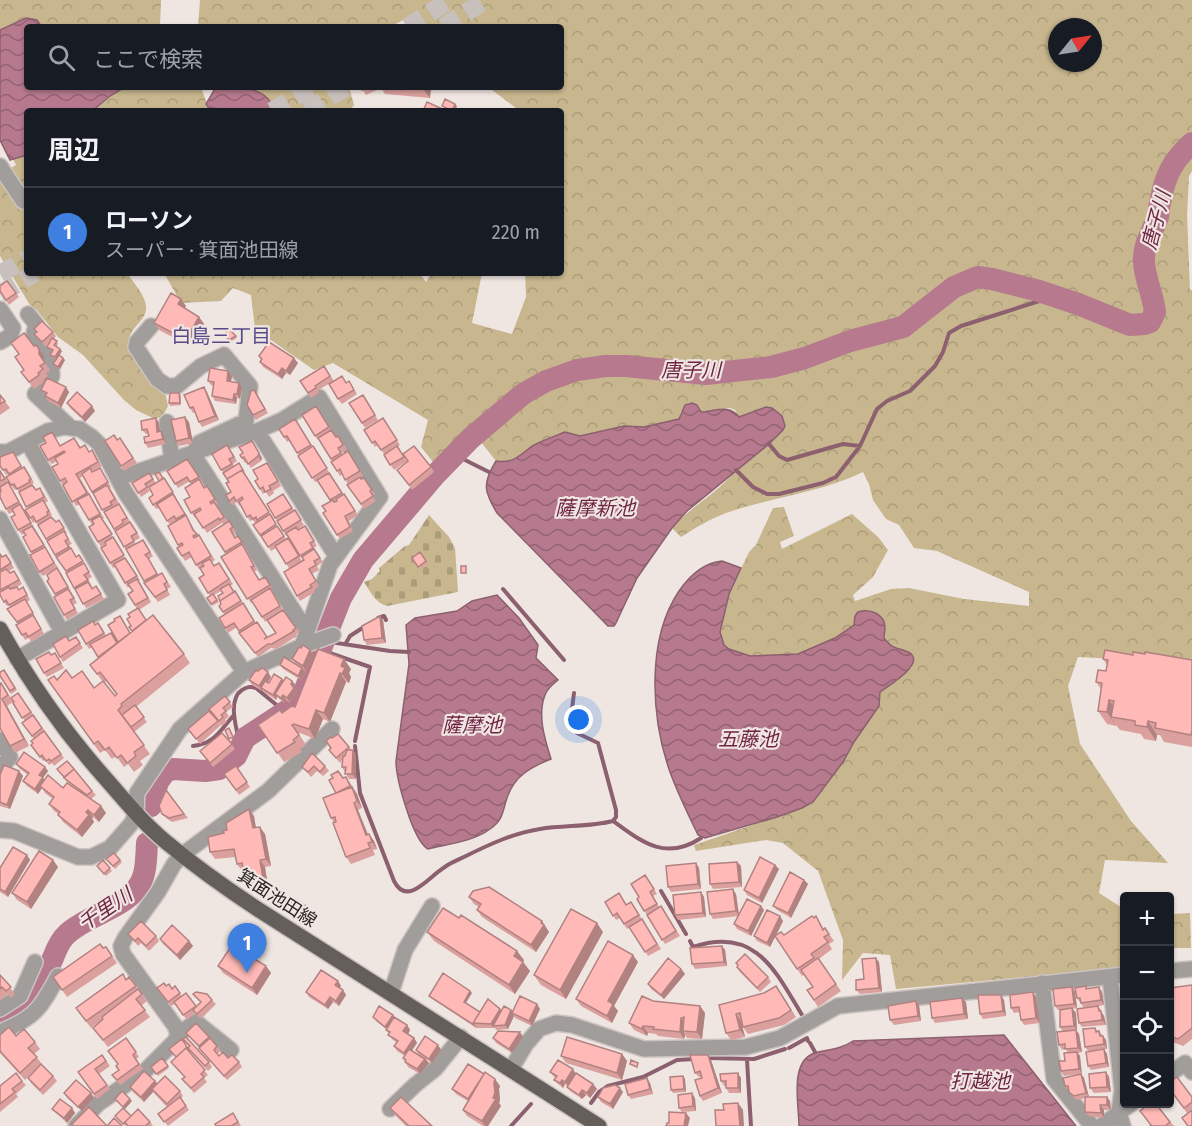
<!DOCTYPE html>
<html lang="ja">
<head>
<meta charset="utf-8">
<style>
	:root { --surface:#171b24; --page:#20242c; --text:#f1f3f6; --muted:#9ea1a6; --line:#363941; --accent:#7759d3 }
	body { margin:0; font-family:"Fira Sans Condensed","Noto Sans JP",sans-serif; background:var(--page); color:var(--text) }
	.controls { position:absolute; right:18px; bottom:18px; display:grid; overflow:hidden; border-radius:6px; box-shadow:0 2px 4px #0004 }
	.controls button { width:54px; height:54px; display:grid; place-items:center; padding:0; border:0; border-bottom:2px solid var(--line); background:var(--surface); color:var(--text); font:30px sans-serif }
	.compass { position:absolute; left:1048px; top:18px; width:54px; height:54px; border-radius:50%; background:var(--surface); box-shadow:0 2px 4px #0004; rotate:60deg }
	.you { position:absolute; left:579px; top:720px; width:21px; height:21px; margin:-15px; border:4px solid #fff; border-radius:50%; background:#1a73e8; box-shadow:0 0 0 9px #1a73e833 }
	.badge { display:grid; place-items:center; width:39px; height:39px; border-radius:50%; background:var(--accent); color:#fff; font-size:20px; font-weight:700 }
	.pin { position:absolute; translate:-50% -50px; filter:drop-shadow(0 2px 3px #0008) }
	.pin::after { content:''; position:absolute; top:32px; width:21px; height:18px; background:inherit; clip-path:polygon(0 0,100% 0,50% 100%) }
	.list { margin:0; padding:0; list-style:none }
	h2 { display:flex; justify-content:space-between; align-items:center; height:78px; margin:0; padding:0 24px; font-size:26px }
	h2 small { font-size:20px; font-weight:400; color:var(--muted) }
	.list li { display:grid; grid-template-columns:39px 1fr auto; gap:18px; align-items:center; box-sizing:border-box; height:90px; padding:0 24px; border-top:2px solid var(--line) }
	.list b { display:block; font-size:22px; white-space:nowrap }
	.list p { margin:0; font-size:20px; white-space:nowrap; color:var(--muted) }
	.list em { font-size:20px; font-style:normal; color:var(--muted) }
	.icon { flex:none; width:33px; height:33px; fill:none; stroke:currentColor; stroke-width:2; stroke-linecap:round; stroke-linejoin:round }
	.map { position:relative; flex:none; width:1192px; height:1126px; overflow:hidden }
	.search { position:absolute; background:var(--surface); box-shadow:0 2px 4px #0004; left:24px; top:24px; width:540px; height:66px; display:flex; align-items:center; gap:15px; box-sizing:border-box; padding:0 21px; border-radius:6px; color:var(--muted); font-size:22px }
	.panel { position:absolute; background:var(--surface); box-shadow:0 2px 4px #0004; left:24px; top:108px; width:540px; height:168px; border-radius:6px }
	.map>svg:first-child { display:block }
	.forest { fill:url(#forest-crowns); fill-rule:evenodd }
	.cemetery { fill:url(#cemetery-stones) }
	.water { fill:url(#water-waves); stroke:#8c606e; stroke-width:1.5 }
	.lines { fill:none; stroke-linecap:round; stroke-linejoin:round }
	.stream { stroke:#8c606e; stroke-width:4 }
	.river { stroke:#b6798d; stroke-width:22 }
	.highway-tunnel { stroke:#c8c0bc; stroke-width:18; stroke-dasharray:18 9; stroke-linecap:butt }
	.minor-casing { stroke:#ccc3c0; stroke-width:18 }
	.major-casing { stroke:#ccc3c0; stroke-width:18 }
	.minor { stroke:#a09d9a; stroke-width:15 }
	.major { stroke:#645f5b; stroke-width:15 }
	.wall { fill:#dba09e; fill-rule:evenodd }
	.shaded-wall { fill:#b28281 }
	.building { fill:#ffbab8; stroke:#b28281; stroke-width:1.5 }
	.labels { text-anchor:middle; stroke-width:4.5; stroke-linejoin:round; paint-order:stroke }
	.street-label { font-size:18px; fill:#2a2625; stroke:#efe6e2 }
	.water-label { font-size:20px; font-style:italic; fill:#702544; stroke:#efe6e2 }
	.neighbourhood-label { font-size:20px; fill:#564a89; stroke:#efe6e2 }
</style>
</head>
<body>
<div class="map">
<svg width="1192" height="1126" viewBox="0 0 1192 1126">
	<defs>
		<pattern id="forest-crowns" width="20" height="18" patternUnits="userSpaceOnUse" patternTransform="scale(1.5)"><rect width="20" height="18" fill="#c7b68e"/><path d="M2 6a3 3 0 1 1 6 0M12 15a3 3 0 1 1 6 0" fill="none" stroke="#ab9c7a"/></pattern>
		<pattern id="cemetery-stones" width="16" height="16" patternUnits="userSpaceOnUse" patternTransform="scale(1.5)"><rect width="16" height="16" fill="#c7b68e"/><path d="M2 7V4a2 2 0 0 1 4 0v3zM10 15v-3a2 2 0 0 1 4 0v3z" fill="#ab9c7a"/></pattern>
		<pattern id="water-waves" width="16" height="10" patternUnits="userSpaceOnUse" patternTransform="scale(1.5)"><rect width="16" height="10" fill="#b6798d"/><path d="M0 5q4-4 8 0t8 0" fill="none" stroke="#946373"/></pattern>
	</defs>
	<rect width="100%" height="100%" fill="#efe6e2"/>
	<!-- forest -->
	<path class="forest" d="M0,0H161L160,27H43L37,20L0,30Z
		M200,0H1192V171L1189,176L1187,215L1190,290H1192V670L1117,659L1078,657L1068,686L1080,744L1131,821L1168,863L1105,860L1099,893L1124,909L1123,968L896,989L890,955L863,953L842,980L843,940L818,871L783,843L766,840L696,851L694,845L802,808L813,802L843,762L854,742L879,706L880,692L912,667C908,662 904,656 899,652C892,645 885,644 884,633L855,616L854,625L850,629L835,638L798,654L750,656L732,651L724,645L720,632L729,594L749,552L756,545L773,508L784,507L794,536L780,542L782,549L852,514L878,537L888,550L873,577L853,595L855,601L891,589L909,588L964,599L1029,606V592L937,551L914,548L899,525L886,519L873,500L869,484L863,472C820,493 771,497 726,513C710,519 695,528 681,537L672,528C691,506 718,493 735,471C746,457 758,424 766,407L739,417L735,410L730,408L701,412L681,411L679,419L644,427L624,426L580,436L565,432L545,440L515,459L506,463L496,461L481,442L448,469L433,462L421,447L428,420L333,363L314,370L255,329L251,295L233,288L221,301L181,303L164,273H419L426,282L431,273H482L472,323L512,334L526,297L525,273H561V111H520L488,87H561V27H422L416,14L389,27H198ZM1057,27H1093V63H1057Z
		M125,87H201L208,107L230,111H92L110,96Z
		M246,87H349L354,105L349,111H274L269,100Z
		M27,155V273H127C133,282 145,295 146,306C147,321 132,325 129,339C127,348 148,382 156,388C158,390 162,391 165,392L168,406L163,416L155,419L136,410L124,400L83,355L58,337L36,309L33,310L0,256V171H6L16,165L13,159Z
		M1190,913L1191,948H1170V914Z"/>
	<!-- cemetery -->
	<path class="cemetery" d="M429,515L449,537L455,548L458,592L387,606C375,603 370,591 364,582L372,579L380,571L379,568L405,546L409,545Z"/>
	<!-- water -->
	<path class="water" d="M26,18L37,20L42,27H27V87H125L110,96L92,111H27V155L10,160L0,140V30Z
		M216,87C236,87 268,85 274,111H230L208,107L206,104Z
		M692,403L697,405L701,412C715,411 730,404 739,417L766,407L772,408L782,416L785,426L783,430L769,444L687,511L672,528L637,578L616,623L614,626H608L497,513C484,491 482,484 496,461C515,464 520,454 534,445C544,440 555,436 565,432L580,436L624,426L644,427L679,419L685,405Z
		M722,561L741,568L729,594L720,632L724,645L729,649L750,656L798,654L835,638L854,625L855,616L858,612C870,608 885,614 885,628C885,631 884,635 884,638C892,648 893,647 903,650C934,659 888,686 880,692L879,706L854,742L843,762L813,802L802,808L777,817L705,838L698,835C688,814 678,794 670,772C651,718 646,640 679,591C690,575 703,563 722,561Z
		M497,595L519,618L538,645L536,658L558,680C553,684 547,689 545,695C537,715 545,740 551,759C531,767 514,776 507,798C502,812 504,819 490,829C473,842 447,844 428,849C413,841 396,779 396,761L409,664L406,625L415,618L457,611L472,601Z
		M1004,1035L1076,1126H799C799,1104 788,1058 818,1052C831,1049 841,1049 853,1041Z"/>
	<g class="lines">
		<!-- stream -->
		<path class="stream" d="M769,444L779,456L787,460L843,444L860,446
			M455,455L489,472
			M736,470L753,487L767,494H779L823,483L836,477L860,446L877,409L887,401L910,391L935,366L943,352L949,333L961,326L1055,296
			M503,589L564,660
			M378,618L384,616L386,620
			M330,642L390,651L409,652
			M346,643L350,636L367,625
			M321,650L370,667L355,741
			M193,746C214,744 220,731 233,716
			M355,746L360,793L394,881C407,907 429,877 442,869C449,863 458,860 466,856C490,844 514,833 540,829C564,825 590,827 613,821L616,817V810L598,743L577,733L570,725L574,693
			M241,749C238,734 226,700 242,690C247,687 250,686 256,688L285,712
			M613,821C643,843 666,861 701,838
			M661,891L686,934
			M690,941L693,947C755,926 775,970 802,1015
			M810,1043L815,1052
			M789,1048L807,1038L808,1041
			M708,1058L754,1059L785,1049
			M747,1060L751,1126
			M591,1103L599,1092L608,1086L643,1077L677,1060L694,1059
			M511,1126L531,1104"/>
		<!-- river -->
		<path class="river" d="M151,806L158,782L165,772L173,769L205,771L219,769L236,756L245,738L300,702L341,598L363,560L436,474L471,438L523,394L546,381L577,370L606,366H626L706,374L771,367L805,358L850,341L903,327L954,287L978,277L992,279L1039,291L1078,304L1130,325L1144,324L1150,322L1155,312C1153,295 1145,279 1144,262C1143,244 1152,233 1158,217C1159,211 1159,205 1161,199C1165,175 1174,159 1192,143
			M0,1020C31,1005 39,987 53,958C56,950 60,940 67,934C86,916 122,909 137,888C147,876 146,858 147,843"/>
		<!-- highway-tunnel -->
		<path class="highway-tunnel" d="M407,27L450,0
			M443,27L486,0
			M272,111L311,87
			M307,111L346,87
			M0,274L27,258
			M0,294L35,273"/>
		<!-- minor casing -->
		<g class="minor-casing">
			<path id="minor" d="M0,166L23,201
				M0,309L13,328L10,336L0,342
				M28,314L36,324L33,338C43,350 52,359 52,376L35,394L71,428
				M151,326L137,342L136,347L157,379L167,386H177L201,366L224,355L250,386L246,421L199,443L193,454L306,630
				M167,422L172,461
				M257,431L336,556
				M0,452H8L48,431L64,427L80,429L93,438L100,445L125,492L244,672
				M0,519L62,632
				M302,646L333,635
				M17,659L118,600L28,443
				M0,740L10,757L0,769
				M0,830L14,831L78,857H91L110,848L131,824L136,814L137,793L180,729L244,672L302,646L330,565L380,497L319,397L282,420L257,431L119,478
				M1170,971L1192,969
				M1110,977L1122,1090L1119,1112L1123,1126
				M1042,983L1054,1079L1092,1126
				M391,993L405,950L432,906
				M0,1009L20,996L35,962
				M0,1032C35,1018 41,1008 58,976
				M178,1034L175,1026L123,954L121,946L125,938L158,892L174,864L182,855L268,791L332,729
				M511,1069L526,1044L539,1029L556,1023L572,1025L644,1049L746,1047L780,1038L838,1006L1124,975
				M1170,1074L1185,1063L1192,1072
				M390,1109L415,1085L435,1069L461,1037
				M76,1126L99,1103L144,1072L175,1041L178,1034L196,1022L231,1050
				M1101,1126L1131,1104"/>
		</g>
		<!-- major casing -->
		<g class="major-casing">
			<path id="major" d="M0,629C30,683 65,733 106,779C125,801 144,824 166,842C196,867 227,889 259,910L599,1126"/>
		</g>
		<!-- minor -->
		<use href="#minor" class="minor"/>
		<!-- major -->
		<use href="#major" class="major"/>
	</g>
	<!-- wall -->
	<path class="wall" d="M361,87H439V89L431,88L430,98L385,94L381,88L366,95Z
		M7,281L19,297L9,305L0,292Z
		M186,306L185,308L199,317L204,324L194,341L185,336L184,338L180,335L178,340L159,330L154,323Z
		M34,329L53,332L56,336L54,339L58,343L57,347L62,351L59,355L65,360L60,369L55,366L53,364L56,359L52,357L50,355L52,351L47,347L48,345L46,347L38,339L34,334L36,332Z
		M229,329L237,338L230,342L224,334Z
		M34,346L44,356V361L50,370L46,373L48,376L43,380L44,382L34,389L21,372L24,370Z
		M259,356L298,363L290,375L286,373L282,379L263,367L260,362L261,360Z
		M324,366L334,381L318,390L319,393L311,398L300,381Z
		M228,371L232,376L231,382L242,388L240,399L237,398L236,404L215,401L212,396L214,386L211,385L208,381Z
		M349,381L357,394L342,404L338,399L346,383Z
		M41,390L69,392L61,408L48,401L45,396L46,395Z
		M207,392L219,420L202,427L199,422L195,412L193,413L190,408Z
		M179,393L181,395V405L170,406L169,403Z
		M0,395L10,408L0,415Z
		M257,395L268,413L256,420L253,415Z
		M363,395L378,420L365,428L349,403Z
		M67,403L95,411L85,422L70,408Z
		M316,406L331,430L336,437L338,436L347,449L341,453L342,454L351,455L363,476L360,478L361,479L364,478L375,494L373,496L376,501L364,509L347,485H348L343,474L340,476L337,471L332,461L319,440H318L315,436Z
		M156,418L159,423L160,432L164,436L166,444L148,448L145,443L149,436L148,434H146L142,430Z
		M383,418L400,445L397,447L407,461L394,470L384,455V454L378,445L375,447L364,430Z
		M295,419L343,494H344L358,515L349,521L353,531L340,539L323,513L326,511L331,501L318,481L315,482L290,440L287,442L279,429Z
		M189,422L193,443L179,446L176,441Z
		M74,438L81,448L90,452L92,450L95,455L102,466L92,471L103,473L111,487L110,488L140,538L134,541L136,544L143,540L153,556L149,559L158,575L162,573L171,587L167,589L170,595L158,602L144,583L145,582L83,476L80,478L104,518L102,519L126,560L140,580L139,581L151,602L139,610L146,620L184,654L190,663L136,707L147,722L134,732L124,719L150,754L140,761L143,765L134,772L128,764L124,767L116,756L112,759L105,750L100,753L48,680L72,678L94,688L103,682L90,665L99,658L92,647L89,649L86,644L96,625L102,628L106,636L111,633L117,643L118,642L115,621L120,616L130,633L132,631L130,617L137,609L128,594L133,591L130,586L128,588L115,567L113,568L110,563L106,544L101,547L89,527L92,525L80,504L76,506L52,467L58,464L57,461L52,464L48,460L46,443L61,445ZM106,681L117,695L115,696L105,683Z
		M120,438L137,463L124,471L105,441L117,440Z
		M227,445L237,461L233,464L234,466L239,463L245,472L244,473L279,529L286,539L288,538L302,561L303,560L288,535L286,536L283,531L267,504L283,494L304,525L298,529V530L305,526L317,546L313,548L323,562L317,566L319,570L312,574L319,586L314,590L315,592L300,601L297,596L289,568L276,548L271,551L260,535L255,523L253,520L250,521L240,505L239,506L237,502L232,505L229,501L231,492L229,482L212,454Z
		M255,446L262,458L261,461L251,468L247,462L245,463L240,455Z
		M13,452L23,468L24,467L28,472L34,483L32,484L33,486L36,490L43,492L48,501L45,503L52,515L50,517L56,522L59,520L67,533L66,534L72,544L69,545L76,556L79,555L92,577L88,579L93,588L96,586L104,599L86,608L66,573L67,572L55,555L38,525L35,521L33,523L30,518L28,508L19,492L17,489L15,490L11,485L10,475L8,474L6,475L3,470Z
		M403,454L431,467L434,472L412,490L397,470L408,461Z
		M187,459L202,481L201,482L204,488L207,486L218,504L216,505L228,522L224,524L222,523L207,533L196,517L195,518L184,500L190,497L191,484L190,481L178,488L167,471Z
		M270,467L281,486L273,491L274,493L269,497L266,492L263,494L260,489L258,479Z
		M0,470L11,487L22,506V507L58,568L43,576L39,572L33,554L23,537L26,535L25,533L22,535L18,530L15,515L13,512L9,514L6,509L0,488Z
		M159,472L176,497L175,498L189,520L195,531L202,540L215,560L212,562L214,565L219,563L233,584L230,586L234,592L235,591L256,623L267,638L276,633L267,620L265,622L253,602L251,603L221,557L226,554L212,532L229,521L236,532L233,534L235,537L238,536L245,547L257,570L254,572L260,580L268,582L273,590L272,591L283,610L300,632L296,634L297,636L276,649L271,648L258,657L243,638L237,627L228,633L219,618L225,615L219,606L221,604L220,601L223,593L221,591L214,595L219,602L212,606L207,598L210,596L199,578L204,575L200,569H199L196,565L192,557L185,561L182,556L179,547L168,526L170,525L159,508L156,509L149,498L153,495L149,488H148L150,491L141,497L132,483L149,473L156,483L159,481Z
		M420,552L428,563L420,569L412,558Z
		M0,554L2,557L9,559L14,568L9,571L10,573L14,571L17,575L22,584L17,587L19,590L23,587L26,592L30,600L27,602L44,634L31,642L29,638L25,640L22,635L18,624L7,609L10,607L9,605L7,606L4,602L0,590Z
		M61,573L77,603L73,605L78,613L67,620L64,615L56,596L47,581Z
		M383,620L386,643L367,645L364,640Z
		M76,637L83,648L63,662L60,657Z
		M301,648L310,650L314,655L306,671L303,668L306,673L301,680L283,669L280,665L296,664L292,659Z
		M318,649L351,669L349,673L351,677L349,683L346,682L330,722L323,719L315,739L300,733L299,734L306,745L300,749L302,752L284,762L258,725L295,707Z
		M55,653L64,668L47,677L44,673Z
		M1145,654L1192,660V747L1164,742L1160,735H1157L1156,741L1144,739L1141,734L1120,730L1116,725V726L1107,724L1098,711L1101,689L1096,682L1106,671L1107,665L1103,659L1133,655Z
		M4,670L17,690L11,694L0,676Z
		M271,677L268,683H269L284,681L296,685L294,688L297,692L290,703L286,700L284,703L277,697L276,700L264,692L263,690L262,691L252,685L249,680Z
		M0,683L6,690L13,702L7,706L29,746L15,753L0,728Z
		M18,693L64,758L54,766L52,763L49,765L45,760L43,761L31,745L33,743L34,739L22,723L25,721L13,703L14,702Z
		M225,696L233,707L226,712L229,716L225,720L227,722L222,726L209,709Z
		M218,721L221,725L200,744L188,729Z
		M332,738L349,747L356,754V779H349L342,767V760L340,763L329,750L331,748L326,741Z
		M232,744L235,749L213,767L200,751Z
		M16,764L45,767L48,771L43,778L45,780L63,788L83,794L67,782L57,769L92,791L96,795L91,799L101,806L106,813L99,822L93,817L92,818L94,822L82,837L63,822L58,814L54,811L49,804L53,799L45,793L42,788L38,794L27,786L23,781L28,775L20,769Z
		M236,766L250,787L239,795L224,774Z
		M325,766L329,771L323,776L317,771L311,777L302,767Z
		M19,771L23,776L10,809L0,806V775Z
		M346,777L357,794L362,808L358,810L368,835L369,834L374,841L377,849L373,850L375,855L351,864L346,857L334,823L331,818L336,793L343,778Z
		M166,790L188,818L172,822L166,818L162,814Z
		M254,816L256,828L265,834L271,866L265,867L268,886L257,888L252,881L249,882L244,875L243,871H242L237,864L236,857L215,859L210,852L224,833Z
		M114,853L122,862L115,869L106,859Z
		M27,855L30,860L8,897L0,892V868Z
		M53,860L58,867L31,909L17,900L12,893Z
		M103,860L112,871L106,876L97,866Z
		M737,862L741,866L742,887L713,889L710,884Z
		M696,863L699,868L701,889L671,892L668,887Z
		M775,865L779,869L762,903L747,895L744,890Z
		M645,875L657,894L653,896L659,907L661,906L680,936L665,944L637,899L639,897Z
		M804,880L808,884L791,918L777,910L773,906Z
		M701,892L704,897L706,917L678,920L675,915Z
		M736,894L739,914L761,906L764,910L751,936L737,929L734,924L738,916L713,919L710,914Z
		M469,897L547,928L546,929L549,932L536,952L482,917L477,910L479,907L474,904Z
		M605,902L627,905L631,902L661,949L648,956L630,927L627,929L620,918L616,920Z
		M292,903L309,910V912L314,918L309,926L286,913L283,908Z
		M816,916L824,929L825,928L834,941L829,944L832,949L819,959L841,991L818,1007L807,990L813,987L804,975L802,976L775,937L770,947L757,941L754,936L783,921L776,936L784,935Z
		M459,918L524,960L523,962L530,971L515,994L434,941L427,932Z
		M603,932L566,999L541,985L534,975Z
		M128,934L156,936L159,941L149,951L141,943L138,946Z
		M160,939L189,941L193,946L180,960L163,944Z
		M722,946L725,950L727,966L695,969L692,964Z
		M106,947L117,963L67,997L53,977Z
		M638,962L614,1006L618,1011L612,1023L581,1006L576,999Z
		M879,962L882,992L860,994L856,990Z
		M218,966H266L271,973L257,995L223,973Z
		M737,967L768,977L771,982L760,992L740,972Z
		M681,969L685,974L664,999L651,989L648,984Z
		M0,975L15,994L11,998L7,994L0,1001Z
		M129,977L147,1001L141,1006L150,1017L108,1047L93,1028L103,1019L91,1028L76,1008Z
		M338,981L341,986L339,988L343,990L346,995L339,1006L333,1002L328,1009L309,997L306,992Z
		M1192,985V1039L1183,1046L1170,1041V988Z
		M166,986L180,993L181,996L186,993L196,1007L201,1003L193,994L212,1000L216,1004L201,1019L195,1013L187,1020L175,1004L171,1006L157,988Z
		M1086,986L1087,989L1102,992L1104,1005L1094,1007L1098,1006L1104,1016L1106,1025L1082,1027L1079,1023L1084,1008L1077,998Z
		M1072,987L1075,992L1077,1008L1072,1009L1076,1013L1077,1030H1076L1079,1034L1082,1052L1078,1053L1080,1056L1081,1074L1084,1078L1089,1097H1107L1110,1101L1111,1110H1104V1118L1089,1116L1085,1112V1098L1077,1100L1073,1097L1065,1086L1077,1074L1064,1076L1061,1071L1068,1053L1066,1049L1062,1050L1059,1045L1063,1032L1060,1027V1010H1058L1055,1006Z
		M472,993L466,1003L480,1012L500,1009L501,1011L511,1010L513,1011L537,1004L540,1009L532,1026L515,1018L514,1016L508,1029L496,1030L495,1028H476L431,998L429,996Z
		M781,993L796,1017L784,1025L748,1034L743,1027L742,1021H741L745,1037L731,1040L726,1033L719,1005Z
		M1036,997L1040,1023L1024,1025L1021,1020L1020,1012L1014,1013L1011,1008Z
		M1004,1000L1006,1016L983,1019L980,1014Z
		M653,1001L700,1006L705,1013L702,1039L687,1038L685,1035L684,1039L658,1036L656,1034L648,1033L647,1036L634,1030L629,1023Z
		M916,1001L919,1005L921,1021L894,1025L890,1020Z
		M966,1002L968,1019L935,1023L932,1018Z
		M393,1015L394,1017L407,1025L410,1030L408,1034L414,1038L417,1043L412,1050L419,1055L416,1050L438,1045L441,1050L432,1063L426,1059L429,1063L420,1074L408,1067L403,1058L405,1056L397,1051L394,1046L397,1043L392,1039L386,1029L376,1021L373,1017Z
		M196,1023L217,1046L221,1051L217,1054L219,1056L239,1062L242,1067L227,1080L186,1033Z
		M1095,1028L1098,1031H1099L1106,1040L1107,1049H1104L1107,1054L1109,1067L1091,1070L1088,1066V1051L1085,1047Z
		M0,1035L16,1036L35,1042L40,1049L34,1054L42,1064H41L53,1076L57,1081L43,1095L31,1083L28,1078L37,1068L25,1080L0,1053Z
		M523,1037L512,1053L496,1043L493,1038Z
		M126,1038L139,1057L136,1059L143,1069L120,1085L112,1075L119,1070L118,1064Z
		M182,1039L189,1050L188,1051L208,1075L204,1078L207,1082L194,1093L182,1079L184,1077L171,1062L176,1058Z
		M183,1039L209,1062L212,1067L208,1071L191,1052L188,1048L189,1047Z
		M622,1054L627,1061L622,1080L566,1063L561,1056Z
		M102,1055L110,1066L99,1074L110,1089L97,1099L78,1072Z
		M162,1058L169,1068L158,1076L151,1067Z
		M711,1060L722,1093L703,1101L700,1096L702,1078V1077H699L695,1073Z
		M550,1072L576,1073L593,1084L597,1089L590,1098L586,1095L582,1099L570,1091L567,1087V1086L565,1084L563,1088L558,1084L554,1080L555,1078Z
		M1106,1072L1109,1077L1111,1092L1094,1093L1090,1088Z
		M683,1076L685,1079L686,1092L673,1093L671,1090Z
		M741,1078V1093H729L726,1088V1086H724L721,1081Z
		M22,1081L26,1085L16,1094L18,1097L0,1112V1086Z
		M155,1081L157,1083L180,1091L183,1096L181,1098L189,1110L168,1126L158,1114L167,1107L153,1092L144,1102L133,1092L130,1087Z
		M1170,1082L1192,1097V1109L1187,1113L1174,1096L1171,1099L1170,1097Z
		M650,1083L653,1094L631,1099L628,1095Z
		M500,1086L499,1089L500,1100L499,1103L501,1106L488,1126H483L467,1116L463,1110L468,1101L456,1094L452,1089Z
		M623,1092L613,1109L601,1102L598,1097Z
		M64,1093H91L94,1098L82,1111L67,1098Z
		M695,1098L696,1111L682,1112L679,1108Z
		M1156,1104L1173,1125L1175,1126H1150L1151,1125Z
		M72,1108L75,1113L67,1123L56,1113L52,1109Z
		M390,1108L432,1126H406L395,1115Z
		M233,1113L241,1126H216Z
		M115,1116H131L150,1122L153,1126H127L126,1125L125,1126Z"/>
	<!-- shaded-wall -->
	<path class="shaded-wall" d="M424,87H430L431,88L430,98L423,89Z
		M455,104L457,106L455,111H453Z
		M181,299L186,306L183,311L178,304Z
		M199,317L204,324L194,341L189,334Z
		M175,328L180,335L178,340L173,333Z
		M180,329L185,336L184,338L179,331Z
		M39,349L44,356V361L39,354Z
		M60,349L62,351L57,360L55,357Z
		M63,358L65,360L60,369L58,367Z
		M294,358L298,363L290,375L286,371Z
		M282,368L286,373L282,379L278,374Z
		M228,371L232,376L230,386L227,381Z
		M239,383L242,388L240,399L237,394Z
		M66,387L69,392L61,408L58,403Z
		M204,387L207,392L219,420L215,416Z
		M234,394L237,398L236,404L233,400Z
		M92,406L95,411L85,422L82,417Z
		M185,417L189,422L193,443L189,438Z
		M156,418L159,423L161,437L157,432Z
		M161,431L164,436L166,444L163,439Z
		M252,441L262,458L261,461L258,456Z
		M380,616L383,620L386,643L382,638Z
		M310,650L314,655L306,671L303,666Z
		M344,659L351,669L349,673L351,677L349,683L342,674L341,666Z
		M302,668L306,673L301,680L298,676Z
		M268,672L271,677L263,689L261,688L263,690L262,691L259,686Z
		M340,673L346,682L330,722L324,713Z
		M282,679L286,684L275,694L277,697L276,700L273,695Z
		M292,681L296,685L294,688L297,692L290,703L287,698L291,684Z
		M283,695L286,700L284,703L281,698Z
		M2,699L7,706L29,746L24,739Z
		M1109,700L1118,713L1111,717L1116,726L1107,712Z
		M316,710L323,719L315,739L309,729Z
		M1148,721L1157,735L1156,741L1147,727Z
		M353,750L356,754V779L352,774Z
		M45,767L48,771L43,778L46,782L40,786L42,788L38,794L35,789L39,775Z
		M19,771L23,776L10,809L7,805Z
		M346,777L357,794L362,808L357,801L353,789Z
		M354,803L358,810L371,842L366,835Z
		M101,806L106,813L99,822L94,815Z
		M249,809L254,816L257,835L253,828Z
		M88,810L93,817L92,818L94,822L82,837L77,830Z
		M260,827L265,834L271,866L266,859Z
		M369,834L374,841L377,849L372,842Z
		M27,855L30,860L8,897L5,892Z
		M53,860L58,867L31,909L27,902Z
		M260,860L265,867L268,886L263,879Z
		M737,862L741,866L742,887L739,882Z
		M696,863L699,868L701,889L698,884Z
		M775,865L779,869L762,903L759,898Z
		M804,880L808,884L791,918L788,913Z
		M733,889L736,894L739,916L736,911Z
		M701,892L704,897L706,917L703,913Z
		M306,906L309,910L307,914L304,909Z
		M761,906L764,910L751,936L748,931Z
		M310,913L314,918L309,926L305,922Z
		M780,916L783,921L770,947L767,943Z
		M542,921L549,932L536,952L531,945Z
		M597,923L603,932L566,999L560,990Z
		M189,941L193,946L180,960L177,955Z
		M722,946L725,950L727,966L724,962Z
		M517,951L524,960L521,965L514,956Z
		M633,955L638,962L614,1006L618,1011L612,1023L607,1016L608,1001Z
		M876,958L879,962L882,992L879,988Z
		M523,962L530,971L515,994L509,985Z
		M266,966L271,973L257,995L252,988Z
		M681,969L685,974L664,999L661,995Z
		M338,981L341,986L338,990L335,985Z
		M1072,987L1075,992L1077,1008L1074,1004Z
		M1099,987L1102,992L1104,1005L1101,1000Z
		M343,990L346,995L339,1006L336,1001Z
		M470,991L472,993L465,1004L464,1002Z
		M1033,992L1036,997L1040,1023L1036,1018Z
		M1001,995L1004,1000L1006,1016L1003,1011Z
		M330,997L333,1002L328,1009L325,1005Z
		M962,998L966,1002L968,1019L964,1014Z
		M916,1001L919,1005L921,1021L918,1016Z
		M537,1004L540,1009L532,1026L529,1021Z
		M700,1006L705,1013L702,1039L697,1032Z
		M1098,1006L1104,1016L1106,1025L1102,1020L1099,1011Z
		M1072,1008L1076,1013L1077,1030L1074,1026Z
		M500,1009L503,1014L493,1026L494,1028L491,1024Z
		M511,1010L515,1014L512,1013L514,1016L508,1029L505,1025Z
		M736,1014L741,1021L745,1037L740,1030Z
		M393,1015L396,1019L389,1031L385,1027Z
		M681,1018L686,1025L683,1031L685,1035L684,1039L680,1032Z
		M407,1025L410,1030L407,1036L403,1031Z
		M643,1026L648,1033L647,1036L642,1029Z
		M1076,1030L1079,1034L1082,1052L1078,1048Z
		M520,1032L523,1037L512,1053L509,1049Z
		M1103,1036L1106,1040L1107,1049L1104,1044Z
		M414,1038L417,1043L407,1058L404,1053Z
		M438,1045L441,1050L432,1063L429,1059Z
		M1104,1049L1107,1054L1109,1067L1106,1063Z
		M1077,1052L1080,1056L1082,1074L1079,1069Z
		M622,1054L627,1061L622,1080L617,1073Z
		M708,1055L711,1060L722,1093L718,1088Z
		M425,1059L429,1063L420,1074L417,1069Z
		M573,1069L576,1074L568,1086L565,1082Z
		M1106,1072L1109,1077L1111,1092L1107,1087Z
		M738,1073L741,1078V1093L738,1088Z
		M1081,1074L1084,1078L1089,1097L1086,1093Z
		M683,1076L685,1079L686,1092L684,1089Z
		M647,1078L650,1083L653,1094L650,1089Z
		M495,1079L500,1086L499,1089L500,1100L499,1103L501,1106L488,1126H485L482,1121L493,1098L494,1082Z
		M562,1080L565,1084L563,1088L560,1083Z
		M155,1081L159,1086L152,1089L153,1092L144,1102L141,1097Z
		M593,1084L597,1089L590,1098L587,1093Z
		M620,1088L623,1092L613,1109L610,1104Z
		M582,1090L586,1095L582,1099L579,1095Z
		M91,1093L94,1098L82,1111L78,1107Z
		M692,1093L695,1098L696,1111L693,1106Z
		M1107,1097L1110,1101L1111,1110L1107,1105Z
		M130,1099L132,1101L125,1109L123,1107Z
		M738,1103L743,1110L744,1126H740Z
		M1100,1105L1104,1110V1118L1101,1113Z
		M72,1108L75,1113L67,1123L64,1118Z
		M686,1113L690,1118L688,1126H684Z"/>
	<!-- building -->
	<path class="building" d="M361,87H370L362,90Z
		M400,87H424L423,89Z
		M445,99L455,104L452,111L442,106Z
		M427,102L447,111H423Z
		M7,281L16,293L6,300L0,291V286Z
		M171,293L181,299L178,304L199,317L189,334L180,329L179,331L175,328L173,333L154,323Z
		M42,321L53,332L42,342L34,334L37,332L34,329Z
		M229,329L236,336L229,340L224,334Z
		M24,333L34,346L36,345L39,349V354L45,363L40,366L43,369L38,373L39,375L29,382L21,372L24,370L15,357L19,354L11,343Z
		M52,338L57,341L54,345L60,349L55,357L50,355L53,350L47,347Z
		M269,342L294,358L286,371L282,368L278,374L260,362L262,359L259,356Z
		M59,355L63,358L58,367L53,364Z
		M324,366L330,376L315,386L316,388L308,393L300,381Z
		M210,368L228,371L227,381L239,383L237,394H234L233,400L212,396L214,382L208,381Z
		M342,376L346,383L349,381L354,390L338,399L329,384Z
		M47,378L66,387L58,403L45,396L47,393L41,390Z
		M204,387L215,416L199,422L193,407L190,408L184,395Z
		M254,390L265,409L253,415L247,405L251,391Z
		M77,392L92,406L82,417L67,403Z
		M170,393H179L180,403H169Z
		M0,395L5,401L0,404Z
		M363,395L375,415L362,423L349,403Z
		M316,406L329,427L315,436L302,415Z
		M185,417L189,438L176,441L171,420Z
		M156,418L157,432L161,431L163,439L145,443L144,437L149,436L147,429L142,430L141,421Z
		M383,418L397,440L381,450L375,441L372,443L364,430Z
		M295,419L311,445L297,453L287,436L284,437L279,429Z
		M331,430L336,437L338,436L343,445L338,448L341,453L331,459L318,438Z
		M52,432L60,446L74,438L80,448L85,445L89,452L92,450L98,462L76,474L87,493L72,502L63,485L67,482L65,478L60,481L52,467L58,464L55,458L65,452L64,451L48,460L40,446L46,443L43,437Z
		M114,435L117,440L120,438L133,458L121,466L105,441Z
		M252,441L259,453L258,456L248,464L244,457L242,458L240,455L243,453L239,447Z
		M227,445L234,457L229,459L232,464L221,470L212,454Z
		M313,446L327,468L312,478L298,456Z
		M397,446L404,457L390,465L384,455Z
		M414,446L431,467L409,485L397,470L408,461L403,454Z
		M348,451L360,471L345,480L340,469L337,471L331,462Z
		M13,452L21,466L9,474L6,469L3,470L0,466V457Z
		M187,459L199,477L190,482L187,477L175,484L167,471Z
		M239,463L243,470L242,471V470L227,479L223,473Z
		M267,463L278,481L269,486L271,489L265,492L263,487L260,489L255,481L258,479L253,470Z
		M24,467L31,479L29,480L30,482L17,489L14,484L11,485L6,477Z
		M90,468L92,472L100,468L108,482L92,492L82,474Z
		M242,470L269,512L257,520L256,517L253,519L250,515L247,517L239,502L243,499L242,497L236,501L234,497L229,501L226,495L231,492L226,483L229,482L227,479Z
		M0,471L5,479L0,481Z
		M159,472L163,478L159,481L155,474Z
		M149,473L153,479L145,484L147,487L138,493L132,483Z
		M329,473L342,493L330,500L317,480Z
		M360,477L361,479L364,478L372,490L370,491L373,496L361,504L347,485Z
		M164,478L173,492L153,505L149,498L153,495L149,487Z
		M199,479L204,488L207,486L215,499L210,502L211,504L214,502L224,517L220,520L219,518L203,528L194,514L201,510L200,508L191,513L184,500L190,497L185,488Z
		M8,482L19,502L6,509L0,497V491H1L0,487Z
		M32,485L36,490L40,488L44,497L26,507L19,492Z
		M107,485L115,499L110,502L112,505L102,510L93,493Z
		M89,494L100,514L89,520L77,500Z
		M173,494L185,514L176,519L174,516L167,521L157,504Z
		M283,494L292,508L275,518L267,504Z
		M344,494L355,511L345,516L350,527L337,535L323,513L326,511L322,506L333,500L334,502L337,501L336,499Z
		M43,500L49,511L47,512L48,515L36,522L33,516L30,518L25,510Z
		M20,504L31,523L18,530L11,517L15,515L12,509Z
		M119,504L127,518L122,520L123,523L114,529L104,512Z
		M295,510L301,520L283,531L277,521Z
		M270,514L276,524L260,535L253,525Z
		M186,515L193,530L197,534L193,536L194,538L199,535L211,556L196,565L189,552L182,556L177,548L183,545L182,543L178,545L168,526Z
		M100,516L112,534L98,542L89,527L94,524L92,520Z
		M51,517L56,522L59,520L64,528L46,539L38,525Z
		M229,521L233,527L230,529L235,538L238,536L242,542L225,552L212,532Z
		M130,522L137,533L131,536L134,541L124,547L115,531Z
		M32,526L44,545L31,552L23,537L26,535L23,531Z
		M277,526L284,536L268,547L261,536Z
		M305,526L314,541L310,543L313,548L300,556L286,533L296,527L298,530Z
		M64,531L68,539L65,541L69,547L55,555L47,541Z
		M113,537L124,555L110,563L101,548L106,545L105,542Z
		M288,538L299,556L286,564L275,546Z
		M143,540L150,552L145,555L148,558L157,574L144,581L126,549Z
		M242,544L254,566L251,567L259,580L265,577L270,585L247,599L221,557Z
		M45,547L54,563L39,572L30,555Z
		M71,548L76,557L79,555L83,561L66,571L56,557Z
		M314,549L320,558L314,561L316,565L309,569L316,581L310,585L312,587L297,596L284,572L304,560L302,557Z
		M420,552L426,561L418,567L412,558Z
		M0,554L2,557L6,555L11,563L0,570Z
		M125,558L137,576L125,583L114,564Z
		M210,559L214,566L219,563L229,579L208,593L199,578L204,575L200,568L204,566L202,563Z
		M84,563L89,572L84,575L88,580L74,588L66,573Z
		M461,566H466V573H461Z
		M57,568L68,587L55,594L47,581L49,579L47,575Z
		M6,569L10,573L14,571L19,580L0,590V572Z
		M162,573L167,582L164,584L167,590L155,597L144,583Z
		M137,579L148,598L135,605L128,594L133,591L128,584Z
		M88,582L92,589L96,586L101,594L83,604L75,589Z
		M229,584L234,592L220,601L218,596L223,593L220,589Z
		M9,587L10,589L17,587L19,590L23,587L27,595L9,605L6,600L4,602L0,595V592Z
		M270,588L280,606L262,617L251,600Z
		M68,589L74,598L70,600L75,609L64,615L54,597Z
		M235,591L241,601L223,612L219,606L221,604L220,601Z
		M213,594L217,600L211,604L207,598Z
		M25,599L33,613L17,622L7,609Z
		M243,603L254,621L239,631L234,623L225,628L219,618Z
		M138,608L146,620L132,631L129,627L131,626L127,619L130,617L128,614Z
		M283,610L296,628L293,630L294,631L272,644H268L255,653L239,633L257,622L267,637L264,639L276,633L267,620Z
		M33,615L41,629L28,637L26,633L22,635L16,625Z
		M153,615L184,654L121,704L122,706L118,710L144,745L134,752L136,756L127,763L121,755L117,758L109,747L105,750L98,741L94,744L48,680L54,676L57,680L66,670L72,678L82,671L94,688L103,681L115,696L117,694L100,672L97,674L90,665Z
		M120,616L130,633L118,642L108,625L115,621L114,619Z
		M380,616L382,638L364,640L362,626Z
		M93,621L95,625L98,623L104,633L86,644L78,630Z
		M111,633L117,643L98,657L90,644Z
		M66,636L69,641L76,637L80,643L60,657L53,644Z
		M303,645L310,650L303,666L292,659L299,647L301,648Z
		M318,649L344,659L341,666L345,668L342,674L340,673L324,713L316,710L309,729L294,724L292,725L299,735L293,740L295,742L277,753L258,725L280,710L282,713L292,706L295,707Z
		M1105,650L1133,655V652L1145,654V652L1192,660V730L1191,735L1155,728L1156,723L1148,721L1147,727L1135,725V721L1111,717L1114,701L1109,700L1107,712L1098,711L1102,683L1096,682L1098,670L1106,671L1108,660L1103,659Z
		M49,652L51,655L55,653L61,663L44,673L36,659Z
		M284,657L302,668L298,676L280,665Z
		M262,668L268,672L259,686L249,680L256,670L258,671Z
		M4,670L15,688L10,691L0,676V672Z
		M274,674L282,679L273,695L261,688L265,681L269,683Z
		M286,677L292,681L291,684L294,688L287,698L283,695L281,698L275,694Z
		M0,683H1L8,695L2,699L24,739L10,746L0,728Z
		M18,693L31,712L22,718L13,703L14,702L11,698Z
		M225,696L230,702L223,708L226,711L221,715L223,717L219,721L209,709Z
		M135,705L144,717L131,727L122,715Z
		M209,711L218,721L196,739L188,729Z
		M33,715L42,728L32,736L22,723Z
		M229,728L233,737L229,739L225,730Z
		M44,731L61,754L51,761L49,759L46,761L42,755L40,757L31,745L33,743L31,741Z
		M222,733L232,744L210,763L200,751Z
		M338,734L349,747L336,758L329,750L331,748L326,741L331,737L332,738Z
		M347,750H353L352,774H345L346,767H342L343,756H345Z
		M24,752L45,767L39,775L43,777L35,789L23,781L29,773L16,764Z
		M312,753L325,766L320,772L314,766L308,772L302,767Z
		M67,761L74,769L64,777L57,769Z
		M4,765L19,771L7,805L0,802V775Z
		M236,766L247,782L236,790L224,774Z
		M74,769L92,791L87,795L64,778Z
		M338,771L343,778L346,777L350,786L336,793L329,780L333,778L331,775Z
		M48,775L63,788L67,783L101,806L94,815L88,810L86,812L89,815L77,830L58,815L60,812L49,804L54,797L40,786Z
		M352,787L357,801L354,803L366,835L369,834L372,842L368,843L370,848L346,857L333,823L336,822L335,817L331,818L323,798Z
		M166,790L184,814L169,818L162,814L159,806Z
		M249,809L253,828L260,827L266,859L260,860L263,879L252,881L251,874L244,875L242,863L237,864L234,849L210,852L208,837L224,833L223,831L227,830L226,823Z
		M13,847L27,855L5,892L0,889V868Z
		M39,851L53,860L27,902L12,893Z
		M114,853L120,860L113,866L106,859Z
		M760,857L775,865L759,898L744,890Z
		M103,860L110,868L104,874L97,866Z
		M737,862L739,882L710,884L709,864Z
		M696,863L698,884L668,887L666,866Z
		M790,872L804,880L788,913L773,906Z
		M645,875L654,889L650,892L657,904L644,911L637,899L639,897L631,884Z
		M489,887L542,921L541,923L544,925L531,945L477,910L481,904L469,897L473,891Z
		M733,889L736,911L710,914L707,892Z
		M701,892L703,913L675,915L673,895Z
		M619,893L626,905L631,902L639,915L624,924L617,913L613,916L605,902Z
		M295,899L306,906L304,909L310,913L305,922L283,908L288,900L292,903Z
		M747,899L761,906L748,931L734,924Z
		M661,906L676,931L662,940L647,915Z
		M443,908L459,918L461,915L517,951L514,956L523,962L509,985L427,932Z
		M571,909L597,923L560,990L534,975Z
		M767,910L780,916L767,943L754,936Z
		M812,916L814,918L816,916L823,930L825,928L829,934L824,937L828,942L811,954L814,958L797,969L775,936L781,932L784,935Z
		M642,919L657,944L645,952L629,927Z
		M141,921L156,936L146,946L138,938L135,941L128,934Z
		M172,925L189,941L177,955L160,939Z
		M608,941L633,955L608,1001L613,1004L607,1016L576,999Z
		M100,944L103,948L106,947L112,956L62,990L53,977Z
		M232,945L266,966L252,988L218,966Z
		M722,946L724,962L692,964L690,948Z
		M745,954L768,977L757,988L737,967L738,965L736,963Z
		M668,958L681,969L661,995L648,984Z
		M818,958L836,984L814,1000L807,990L813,987L801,970Z
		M876,958L879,988L856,990V980L864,979L862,959Z
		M321,970L338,981L335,985L343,990L336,1001L330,997L325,1005L306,992Z
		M443,973L470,991L464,1002L480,1012L473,1023L474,1025L429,996Z
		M123,974L126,980L129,977L136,986L86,1021L76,1008Z
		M0,975L11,987L6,991L2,987L0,989Z
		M1121,981H1125V1010Z
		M164,983L166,986L169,984L172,989L175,986L180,993L168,1002L157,988Z
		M1192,985V1028L1178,1039L1170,1036V988Z
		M776,986L791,1010L779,1018L743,1027L740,1013L736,1014L740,1030L726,1033L719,1005L764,993Z
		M1086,986V989L1099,987L1101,1000L1081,1003L1080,998H1077L1075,988Z
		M1072,987L1074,1004L1055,1006L1053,989Z
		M138,989L142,994L136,999L145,1010L103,1040L93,1028L103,1019L102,1017Z
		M196,992L207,994L212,1000L197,1014L193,1010L201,1002L193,994Z
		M1033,992L1036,1018L1021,1020L1019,1007L1011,1008L1010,995Z
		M186,993L196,1006L183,1015L174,1002Z
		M978,995H1001L1003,1011L980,1014Z
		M520,996L537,1004L529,1021L512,1013Z
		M642,996L653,1001L700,1006L697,1032L683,1031L684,1017L681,1018L680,1032L653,1029L654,1027L643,1026L642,1029L629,1023Z
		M962,998L964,1014L932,1018L930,1002Z
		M488,999L500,1009L491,1024L473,1023Z
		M916,1001L918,1016L890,1020L888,1006Z
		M379,1006L393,1015L385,1027L373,1017Z
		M504,1006L511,1010L505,1025L493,1026Z
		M1098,1006L1099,1011H1101L1102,1020L1079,1023L1077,1009Z
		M1072,1008L1074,1026L1060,1027V1010Z
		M394,1017L407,1025L403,1031L414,1038L404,1053L394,1046L398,1041L388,1035L390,1032L386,1030Z
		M196,1023L209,1037L199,1046L186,1033Z
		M9,1027L16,1036L24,1029L35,1042L28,1048L37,1057L20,1073L0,1051V1035Z
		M1095,1028L1096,1032L1099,1031L1100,1036H1103L1104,1044L1085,1047L1083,1029Z
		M1076,1030L1078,1048L1065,1049V1044L1059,1045L1057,1032Z
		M498,1031L520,1032L509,1049L493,1038Z
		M425,1036L438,1045L429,1059L416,1050Z
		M186,1037L209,1062L205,1066L188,1048L190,1046L183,1039Z
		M567,1037L622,1054L617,1073L561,1056Z
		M126,1038L136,1052L133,1055L139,1064L117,1080L112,1075L119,1070L116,1066L118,1064L108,1051Z
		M210,1038L217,1046L214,1050L219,1056L223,1052L228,1058L232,1055L239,1062L224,1076L199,1048Z
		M182,1039L187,1047L176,1057L169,1049Z
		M186,1048L205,1070L201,1074L204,1077L191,1088L182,1079L185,1077L171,1062Z
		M409,1049L425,1059L417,1069L405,1062L406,1060L403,1058Z
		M1104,1049L1106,1063L1088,1066L1086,1052Z
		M1077,1052L1079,1069L1061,1071L1059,1061H1065L1064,1053Z
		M102,1055L106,1061L95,1069L107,1085L94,1094L78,1072Z
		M690,1055H708L718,1088L700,1096L695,1080L702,1078L700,1071L695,1073Z
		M162,1058L168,1066L156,1074L151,1067Z
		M558,1060L573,1069L565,1082L562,1080L560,1083L554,1080L557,1076L550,1072Z
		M631,1060L638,1063L637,1067L630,1064Z
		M41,1064L53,1076L40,1090L28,1078Z
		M468,1064L484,1074L468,1099L452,1089Z
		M144,1071L155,1081L141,1097L130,1087Z
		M485,1072L495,1079L494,1082L495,1093L493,1098L496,1099L482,1121L463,1110Z
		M1106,1072L1107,1087L1090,1088L1089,1074Z
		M16,1073L22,1081L12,1089L15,1092L0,1104V1086Z
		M576,1073L593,1084L587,1093L582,1090L579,1095L567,1087Z
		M738,1073V1088H726V1081H721L720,1074Z
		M1081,1074L1086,1093L1074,1096L1069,1092L1068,1086H1065L1063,1078Z
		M165,1076L180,1091L167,1104L152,1089Z
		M683,1076L684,1089L671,1090L670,1077Z
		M1177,1077L1192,1097V1102L1184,1108L1171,1091L1170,1093V1082Z
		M647,1078L650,1089L628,1095L625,1084Z
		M76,1080L91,1093L78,1107L64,1093Z
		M615,1085L620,1088L610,1104L598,1097L603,1088Z
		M122,1091L130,1099L123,1107L115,1099Z
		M692,1093L693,1106L679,1108L678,1095Z
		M180,1097L186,1106L164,1122L158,1114Z
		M401,1097L432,1126H409L390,1108Z
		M1085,1097H1107V1105H1100L1101,1113L1085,1112Z
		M60,1099L72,1108L64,1118L52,1109Z
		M738,1103L740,1126H716L715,1110H724L723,1104Z
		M1149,1104H1156L1170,1122L1165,1126H1150L1151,1125L1140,1111Z
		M89,1107L107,1126H73L72,1124Z
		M123,1108L131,1116L123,1124L115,1116Z
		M138,1109L150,1122L145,1126H128L125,1122Z
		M1192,1110V1126H1188L1182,1118Z
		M669,1112L686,1113L684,1126H666L667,1123H669Z
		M233,1113L238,1122L231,1126H216L215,1124Z
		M114,1118L122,1126H109L108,1125Z"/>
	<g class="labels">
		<!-- street labels -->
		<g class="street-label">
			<text transform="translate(277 898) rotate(33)" y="6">箕面池田線</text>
		</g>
		<!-- water labels -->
		<g class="water-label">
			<text transform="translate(1156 220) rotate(-75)" y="7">唐子川</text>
			<text x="691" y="377">唐子川</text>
			<text x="595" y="515">薩摩新池</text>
			<text x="472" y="732">薩摩池</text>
			<text x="748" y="746">五藤池</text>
			<text transform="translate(105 909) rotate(-34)" y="7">千里川</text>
			<text x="980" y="1088">打越池</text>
		</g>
		<!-- neighbourhood labels -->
		<g class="neighbourhood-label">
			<text x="221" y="343">白島三丁目</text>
		</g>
	</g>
</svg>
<div class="controls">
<button>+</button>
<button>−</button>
<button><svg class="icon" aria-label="locate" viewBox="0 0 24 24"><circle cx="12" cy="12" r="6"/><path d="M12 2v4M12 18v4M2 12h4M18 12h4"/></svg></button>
<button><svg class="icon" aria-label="layers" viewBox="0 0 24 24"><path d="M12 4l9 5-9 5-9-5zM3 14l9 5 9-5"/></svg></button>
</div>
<svg class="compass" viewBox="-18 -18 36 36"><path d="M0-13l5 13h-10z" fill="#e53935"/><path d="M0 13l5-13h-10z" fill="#9ea1a6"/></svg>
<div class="you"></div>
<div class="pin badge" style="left:247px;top:973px;background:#3f7fe0">1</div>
<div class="search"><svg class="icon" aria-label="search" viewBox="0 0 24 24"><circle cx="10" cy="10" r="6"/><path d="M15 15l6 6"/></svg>ここで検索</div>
<section class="panel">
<h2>周辺<small></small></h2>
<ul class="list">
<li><span class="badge" style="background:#3f7fe0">1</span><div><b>ローソン</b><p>スーパー · 箕面池田線</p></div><em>220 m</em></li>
</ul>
</section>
</div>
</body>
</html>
